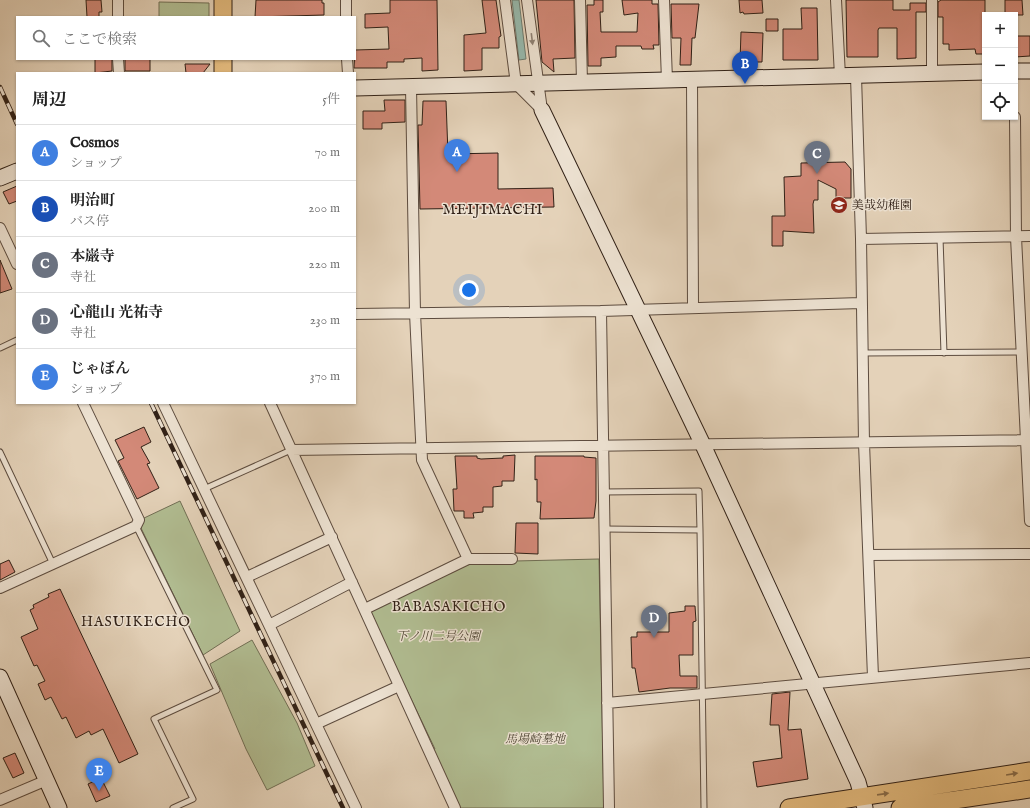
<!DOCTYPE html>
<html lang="ja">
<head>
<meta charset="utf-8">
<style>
	:root { --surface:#fff; --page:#f2f2f2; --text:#222; --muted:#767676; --line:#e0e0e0; --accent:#8f2418 }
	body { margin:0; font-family:"IM FELL English","Noto Serif JP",serif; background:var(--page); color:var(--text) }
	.controls { position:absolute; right:12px; top:12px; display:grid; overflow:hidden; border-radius:0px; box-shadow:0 1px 3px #0004 }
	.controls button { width:36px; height:36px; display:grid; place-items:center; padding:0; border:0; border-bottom:1px solid var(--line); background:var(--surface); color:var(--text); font:20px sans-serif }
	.you { position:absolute; left:469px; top:290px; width:14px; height:14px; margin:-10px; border:3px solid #fff; border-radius:50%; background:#1a73e8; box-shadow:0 0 0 6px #1a73e833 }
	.badge { display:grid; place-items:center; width:26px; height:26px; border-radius:50%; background:var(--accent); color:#fff; font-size:13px; font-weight:700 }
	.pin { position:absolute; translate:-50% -33px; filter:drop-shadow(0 1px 2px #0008) }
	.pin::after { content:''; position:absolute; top:21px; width:14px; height:12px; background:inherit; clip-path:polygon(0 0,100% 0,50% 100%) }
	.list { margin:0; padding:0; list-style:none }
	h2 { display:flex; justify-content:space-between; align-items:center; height:52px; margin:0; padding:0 16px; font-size:17px }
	h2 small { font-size:13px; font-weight:400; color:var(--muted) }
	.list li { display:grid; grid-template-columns:26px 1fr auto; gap:12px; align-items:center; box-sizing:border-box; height:56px; padding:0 16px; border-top:1px solid var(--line) }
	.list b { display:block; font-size:15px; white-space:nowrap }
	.list p { margin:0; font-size:13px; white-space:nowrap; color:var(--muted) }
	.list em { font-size:13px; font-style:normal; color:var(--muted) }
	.icon { flex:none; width:22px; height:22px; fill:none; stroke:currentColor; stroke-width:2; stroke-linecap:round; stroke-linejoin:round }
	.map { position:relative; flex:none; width:1030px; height:808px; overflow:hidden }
	.search { position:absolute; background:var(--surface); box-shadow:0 1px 3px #0004; left:16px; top:16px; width:340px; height:44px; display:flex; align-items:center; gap:10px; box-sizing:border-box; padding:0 14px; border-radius:0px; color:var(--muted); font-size:15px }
	.panel { position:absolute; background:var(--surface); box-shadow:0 1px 3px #0004; left:16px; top:72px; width:340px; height:332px; border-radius:0px }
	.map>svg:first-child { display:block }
	.green { fill:#b1bd92; stroke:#706e54 }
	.water { fill:#96b8ab; stroke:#6d7b6f }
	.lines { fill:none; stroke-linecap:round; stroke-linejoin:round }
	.stream { stroke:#6d7b6f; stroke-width:3.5 }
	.building { fill:#d38978; stroke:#302016 }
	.lane-casing { stroke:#5d4c3f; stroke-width:7 }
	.street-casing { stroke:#5d4c3f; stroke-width:12 }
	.secondary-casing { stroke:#302016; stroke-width:17 }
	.primary-casing { stroke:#302016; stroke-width:19 }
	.lane { stroke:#ede2d2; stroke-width:5 }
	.street { stroke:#ede2d2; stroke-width:10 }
	.secondary { stroke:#ede2d2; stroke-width:15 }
	.primary { stroke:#e2b97c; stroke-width:17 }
	.rail-casing { stroke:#302016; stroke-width:4.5 }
	.rail { stroke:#ede2d2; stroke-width:3; stroke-dasharray:9; stroke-linecap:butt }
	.oneway { fill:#8e8174 }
	.oneway2 { fill:#896c49 }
	.labels { text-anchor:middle; stroke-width:3; stroke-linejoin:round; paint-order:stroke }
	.poi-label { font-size:12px; fill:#302016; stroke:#ede2d2; text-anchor:start }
	.park-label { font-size:12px; font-style:italic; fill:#504735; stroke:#ede2d2 }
	.quarter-label { font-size:14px; letter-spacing:1px; fill:#302016; stroke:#ede2d2 }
</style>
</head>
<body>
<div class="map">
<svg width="1030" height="808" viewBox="0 0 1030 808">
	<rect width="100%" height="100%" fill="#e4d2b9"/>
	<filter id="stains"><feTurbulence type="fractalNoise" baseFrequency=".005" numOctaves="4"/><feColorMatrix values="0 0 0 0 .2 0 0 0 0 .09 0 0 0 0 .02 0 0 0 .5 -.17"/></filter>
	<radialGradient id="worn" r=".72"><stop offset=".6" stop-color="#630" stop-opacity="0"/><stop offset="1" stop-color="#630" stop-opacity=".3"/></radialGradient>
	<!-- green -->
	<path class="green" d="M159,2L209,3V17H159Z
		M180,501L240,631L203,655L140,526L142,519Z
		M599,559L604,808H458L432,750L435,749L369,611L470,564L514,563L515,561Z
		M252,640L297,723L315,766L267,790L246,749L210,664Z"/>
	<!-- water -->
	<path class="water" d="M512,0H519L526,59L519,60Z"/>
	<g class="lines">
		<!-- stream -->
		<path class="stream" d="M1009,783L1030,780"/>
	</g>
	<!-- building -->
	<path class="building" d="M86,0H101L102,12H99V17H87Z
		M256,0H322V3H324V15L255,17Z
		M390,0H437L438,70L422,71V58L404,59V62H387V68H354L355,50L389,49L388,27L365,28V14L390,13Z
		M482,0H496L501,36L499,37V48H482V70L464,71V35L486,33Z
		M536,0H574L575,58L553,59L554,72L542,62Z
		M594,0H603V12H600L601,32H637L638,13L624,15L622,0H652V4H658L659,45H653L654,49H642L641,46H616V57L601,58V66H588L587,5H594Z
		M739,0H762L763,13L744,14L743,12L740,13Z
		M846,0H893V10H910V3H926V12H916V58L897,59V28H879L878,30V57H847Z
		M941,0H985V54H976L975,49L949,50V44H943V17H938V2Z
		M1005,0H1022L1023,15H1005Z
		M671,4H699L695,38H692L691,65H680L681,38H672Z
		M801,8H817L818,60H783V29H802Z
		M766,19H778V31H766Z
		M741,32L763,33L762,62H740Z
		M1015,36H1030V56L1015,57Z
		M95,59H112V71L95,73Z
		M125,59H150V71H125Z
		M185,64H210L203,73H186Z
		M384,100H405V122L382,123V129H363V111H385Z
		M423,101H446L448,154L498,153V189L553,188L554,207L420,209L418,125H422Z
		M845,162L851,169V198H836V189L818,180V200H814L813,204L814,233L783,231V246H772V216H785L784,177L801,176V163Z
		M17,186V201L9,204L3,192Z
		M0,260L12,289L0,293Z
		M144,427L151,442L141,447L150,463L147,464L159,488L137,499L118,461L124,458L115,440Z
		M515,455L514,481H502V486L493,487V507H483V512L473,513L474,518H464V511H454L453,489H457L455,456H477V458L481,459L503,458V456Z
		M535,456H584V457L596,458V501L594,518L540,519L541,502H537V479L535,480Z
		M516,523H538V554L515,553Z
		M9,560L15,572L0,580V564Z
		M60,589L138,754L119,763L103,729L91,735L89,731L76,738L66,717L62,719L51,697L45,700L38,684L45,681L37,665L34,666L21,637L38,629L30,610L34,608L33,605L49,597L48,594Z
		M685,606H695L696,621L693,622V655H679L680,676H697V688H670L639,692L635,668H632L631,637H637V632H669V613L685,611Z
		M790,692L788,730L801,729L808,779L757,787L753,762L782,758L779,725H770L772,694Z
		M15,753L24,773L13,778L3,758Z
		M101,778L110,796L96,802L88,784Z"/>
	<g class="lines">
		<!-- lane casing -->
		<g class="lane-casing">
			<path id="lane" d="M940,238L944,353
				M0,348L17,340
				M863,353L1022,352
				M0,452L53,564
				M204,489L291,450
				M604,492L699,491L700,530L605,529
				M136,526L217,690L154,719L193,799L173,808
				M700,530L704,808"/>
		</g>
		<!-- street casing -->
		<g class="street-casing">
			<path id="street" d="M118,0V17
				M346,0V17
				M505,0L516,84L542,110
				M527,0L542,110
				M580,0L582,82
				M664,0L667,80
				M836,0L840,76
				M118,59L119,73
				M347,59L348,73
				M932,73V0
				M856,76L861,239L864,443L873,677
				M692,79L693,308
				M1015,117L1016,237L1030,521
				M0,228L17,264
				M861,239L1030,236
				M601,311L609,808
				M355,314L601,311L861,303
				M163,403L269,625
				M270,403L455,808
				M291,450L1030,440
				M869,555L1030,554
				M468,559H512
				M247,577L332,537
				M0,588L136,526L139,520L83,403
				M365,609L468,559L422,460L415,313L411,87
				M607,703L1030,663
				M316,724L269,625L352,582
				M0,800L47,780
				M356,808L316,724L399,686"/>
		</g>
		<!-- secondary casing -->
		<g class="secondary-casing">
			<path id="secondary" d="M1015,71H1030
				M355,88L985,72
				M542,110L703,445L858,782L865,808
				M0,178L17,171
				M0,677L59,808"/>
		</g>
		<!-- primary casing -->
		<g class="primary-casing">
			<path id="primary" d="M223,0V17
				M223,59V73
				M789,808L1030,771
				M900,808L1030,789"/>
		</g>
		<!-- lane -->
		<use href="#lane" class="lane"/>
		<!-- street -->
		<use href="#street" class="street"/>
		<!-- secondary -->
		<use href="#secondary" class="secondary"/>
		<!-- primary -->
		<use href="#primary" class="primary"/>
		<!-- rail casing -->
		<g class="rail-casing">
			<path id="rail" d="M0,87L17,124
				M151,403L343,808"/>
		</g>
		<!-- rail -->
		<use href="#rail" class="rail"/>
	</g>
	<!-- one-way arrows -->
	<defs><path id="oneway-solid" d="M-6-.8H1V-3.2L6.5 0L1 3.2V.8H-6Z"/></defs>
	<use class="oneway" href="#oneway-solid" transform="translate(532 39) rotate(83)"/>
	<g class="oneway2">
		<use href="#oneway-solid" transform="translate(1012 774) rotate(-9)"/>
		<use href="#oneway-solid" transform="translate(883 794) rotate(-8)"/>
	</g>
	<!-- icons -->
	<defs>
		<g id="school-disc" transform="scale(0.9)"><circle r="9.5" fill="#8f2418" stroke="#ede2d2"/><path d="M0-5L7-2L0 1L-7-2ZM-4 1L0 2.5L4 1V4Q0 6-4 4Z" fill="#fff"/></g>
	</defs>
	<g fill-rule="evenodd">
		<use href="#school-disc" x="839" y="205"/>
	</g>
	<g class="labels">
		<!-- poi labels -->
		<g class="poi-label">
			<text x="852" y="209">美哉幼稚園</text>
		</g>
		<!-- park labels -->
		<g class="park-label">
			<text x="438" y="640">下ノ川二号公園</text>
			<text x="535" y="743">馬場崎墓地</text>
		</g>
		<!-- quarter labels -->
		<g class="quarter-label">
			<text x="493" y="214">MEIJIMACHI</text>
			<text x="449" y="611">BABASAKICHO</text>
			<text x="136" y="626">HASUIKECHO</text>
		</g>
	</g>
	<rect width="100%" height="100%" filter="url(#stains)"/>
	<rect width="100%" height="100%" fill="url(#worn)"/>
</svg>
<div class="controls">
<button>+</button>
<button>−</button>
<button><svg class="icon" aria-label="locate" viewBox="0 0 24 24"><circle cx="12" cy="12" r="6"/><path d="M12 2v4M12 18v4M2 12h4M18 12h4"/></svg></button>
</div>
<div class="you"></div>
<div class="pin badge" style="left:457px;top:172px;background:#3f7fe0">A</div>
<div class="pin badge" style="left:745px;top:84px;background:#1a4fb4">B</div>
<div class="pin badge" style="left:817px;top:174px;background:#6b7280">C</div>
<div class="pin badge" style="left:654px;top:638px;background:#6b7280">D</div>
<div class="pin badge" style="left:99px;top:791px;background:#3f7fe0">E</div>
<div class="search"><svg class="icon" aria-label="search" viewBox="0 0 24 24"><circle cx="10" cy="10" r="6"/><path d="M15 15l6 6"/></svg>ここで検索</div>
<section class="panel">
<h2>周辺<small>5件</small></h2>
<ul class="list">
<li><span class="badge" style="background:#3f7fe0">A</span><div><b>Cosmos</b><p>ショップ</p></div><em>70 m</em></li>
<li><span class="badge" style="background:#1a4fb4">B</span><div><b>明治町</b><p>バス停</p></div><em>200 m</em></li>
<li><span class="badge" style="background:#6b7280">C</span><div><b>本巌寺</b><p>寺社</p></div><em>220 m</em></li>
<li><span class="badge" style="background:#6b7280">D</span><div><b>心龍山 光祐寺</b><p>寺社</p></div><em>230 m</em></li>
<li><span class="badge" style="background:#3f7fe0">E</span><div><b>じゃぼん</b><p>ショップ</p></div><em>370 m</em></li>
</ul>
</section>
</div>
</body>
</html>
